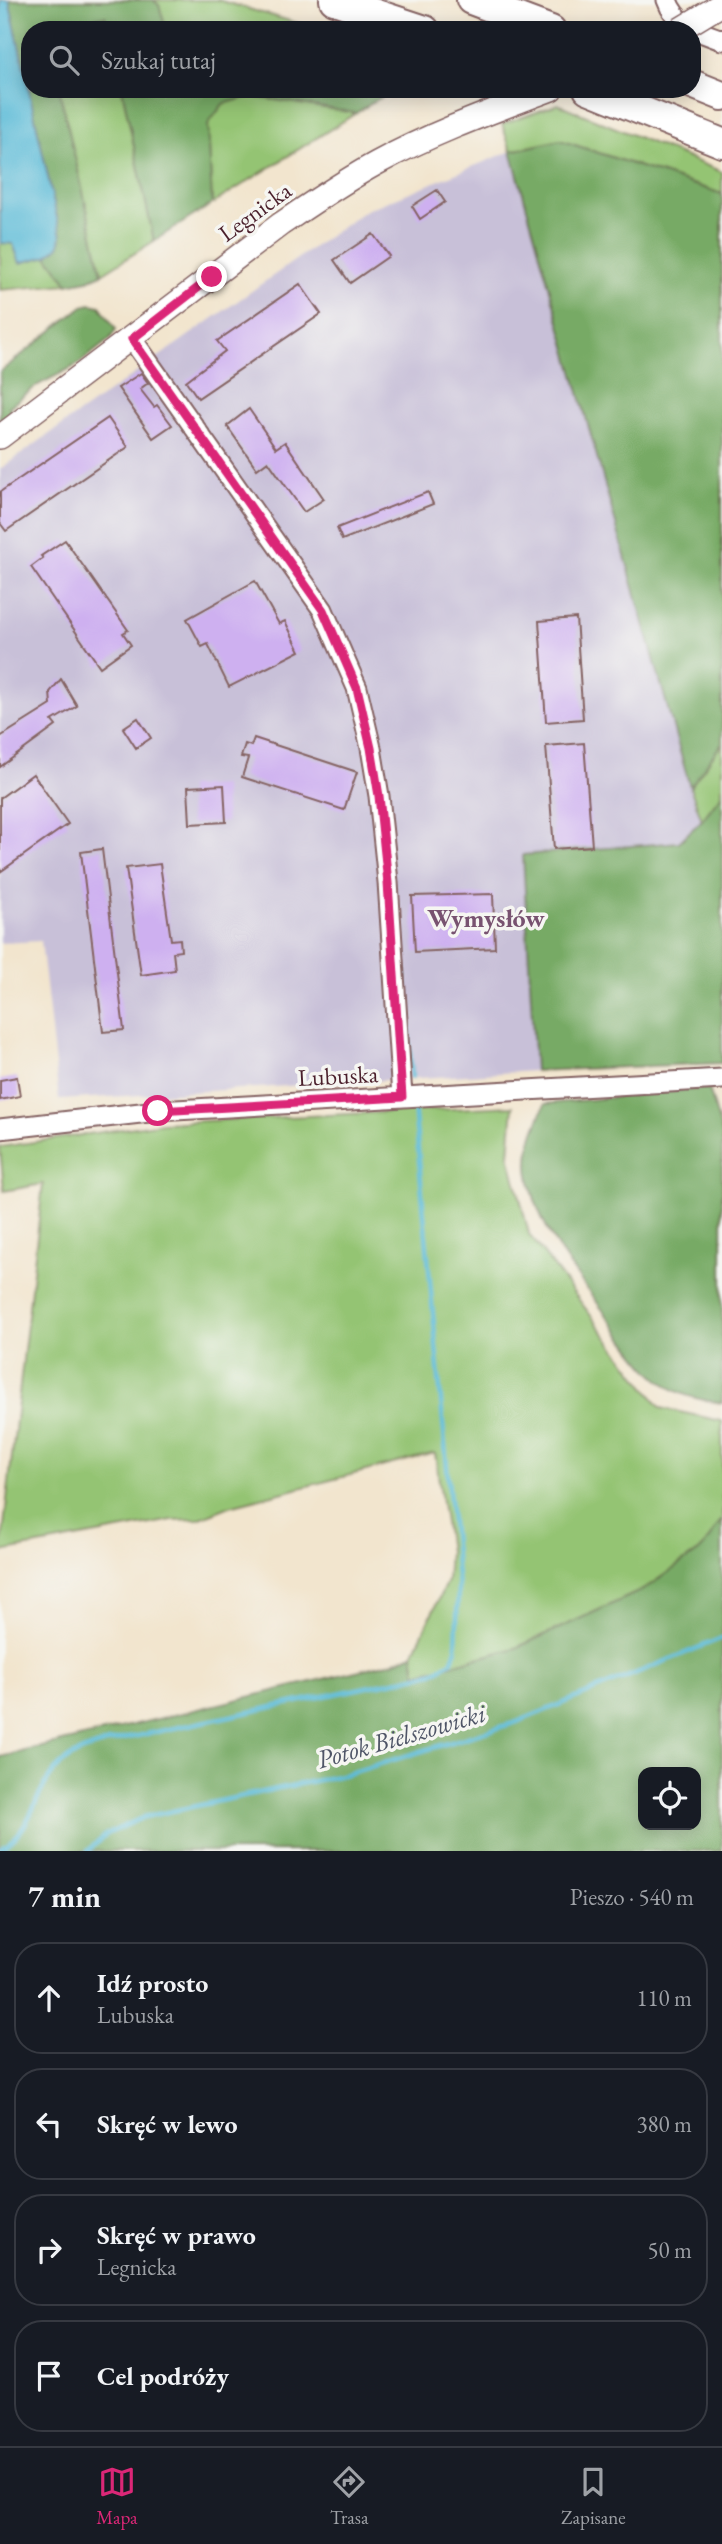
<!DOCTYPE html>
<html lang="pl">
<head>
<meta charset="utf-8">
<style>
	:root { --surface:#171b24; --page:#20242c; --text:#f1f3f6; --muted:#9ea1a6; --line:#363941; --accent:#db2777 }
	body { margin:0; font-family:"EB Garamond",serif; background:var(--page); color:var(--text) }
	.controls { position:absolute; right:21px; bottom:21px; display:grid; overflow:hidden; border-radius:14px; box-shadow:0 4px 18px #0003 }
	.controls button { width:63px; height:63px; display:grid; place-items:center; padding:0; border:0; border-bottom:2px solid var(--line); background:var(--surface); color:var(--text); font:35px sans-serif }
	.stop { position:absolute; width:21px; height:21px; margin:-16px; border:5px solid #db2777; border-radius:50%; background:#fff }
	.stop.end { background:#db2777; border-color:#fff; box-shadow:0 2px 7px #0008 }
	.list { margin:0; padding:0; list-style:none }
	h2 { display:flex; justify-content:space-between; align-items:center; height:91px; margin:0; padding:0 28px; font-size:30px }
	h2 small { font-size:23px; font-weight:400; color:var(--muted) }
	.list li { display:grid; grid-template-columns:46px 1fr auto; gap:21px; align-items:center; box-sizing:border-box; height:112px; margin:0 14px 14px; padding:0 14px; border:2px solid var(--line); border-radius:28px }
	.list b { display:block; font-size:26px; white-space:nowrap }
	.list p { margin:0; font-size:23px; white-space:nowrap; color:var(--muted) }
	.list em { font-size:23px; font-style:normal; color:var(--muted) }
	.icon { flex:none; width:38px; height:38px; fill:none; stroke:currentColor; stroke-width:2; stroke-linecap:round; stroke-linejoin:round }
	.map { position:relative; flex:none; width:722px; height:1851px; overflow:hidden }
	.search { position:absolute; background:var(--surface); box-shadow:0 4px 18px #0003; left:21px; right:21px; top:21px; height:77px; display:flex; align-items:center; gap:18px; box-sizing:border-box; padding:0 24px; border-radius:28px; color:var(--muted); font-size:26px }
	.sheet { height:595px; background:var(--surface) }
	nav { display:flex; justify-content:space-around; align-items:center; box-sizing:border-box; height:98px; border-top:2px solid var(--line); background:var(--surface); font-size:19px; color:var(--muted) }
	nav a { display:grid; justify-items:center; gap:4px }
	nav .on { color:var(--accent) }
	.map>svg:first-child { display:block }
	.industrial { fill:#c8c0d8 }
	.green { fill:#94c473; stroke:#6f724f; stroke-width:2 }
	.forest { fill:#77aa65; stroke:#606448; stroke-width:2; fill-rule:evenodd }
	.water { fill:#58bad7; stroke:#516c81; stroke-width:2 }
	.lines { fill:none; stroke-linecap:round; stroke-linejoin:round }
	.stream { stroke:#58bad7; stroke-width:4.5 }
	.building { fill:#ceb0f0 }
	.minor-casing { stroke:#856464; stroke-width:23 }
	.major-casing { stroke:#856464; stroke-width:26 }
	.highway-casing { stroke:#856464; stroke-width:32 }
	.minor { stroke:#fff; stroke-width:19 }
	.major { stroke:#fff; stroke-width:23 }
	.highway { stroke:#fff; stroke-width:28 }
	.major-bridge-casing { stroke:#856464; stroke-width:26; stroke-linecap:butt }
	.major-bridge { stroke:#fff; stroke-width:23 }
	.route { stroke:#db2777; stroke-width:9 }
	.labels { text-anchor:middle; stroke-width:7; stroke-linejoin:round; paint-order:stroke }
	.street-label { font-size:24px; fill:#4a1f2b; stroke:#f6f6f2 }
	.neighbourhood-label { font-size:26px; font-weight:bold; fill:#785270; stroke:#f6f6f2 }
	.water-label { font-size:26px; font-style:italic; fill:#4f5567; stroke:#f6f6f2 }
</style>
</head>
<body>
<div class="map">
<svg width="722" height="1851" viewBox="0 0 722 1851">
	<rect width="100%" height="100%" fill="#f6f6f2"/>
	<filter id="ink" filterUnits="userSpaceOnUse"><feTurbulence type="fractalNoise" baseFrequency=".0143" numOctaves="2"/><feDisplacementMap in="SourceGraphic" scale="14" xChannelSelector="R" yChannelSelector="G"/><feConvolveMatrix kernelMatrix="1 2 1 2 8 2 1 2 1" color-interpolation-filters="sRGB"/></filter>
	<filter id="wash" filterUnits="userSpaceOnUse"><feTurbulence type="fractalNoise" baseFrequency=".00686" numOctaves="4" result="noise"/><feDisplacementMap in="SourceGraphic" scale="28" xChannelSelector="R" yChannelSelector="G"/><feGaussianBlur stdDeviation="1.57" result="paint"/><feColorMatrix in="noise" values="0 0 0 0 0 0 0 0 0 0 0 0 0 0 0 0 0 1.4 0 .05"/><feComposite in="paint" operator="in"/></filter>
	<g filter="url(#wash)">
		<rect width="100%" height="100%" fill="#f2e5ce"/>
		<!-- industrial -->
		<path class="industrial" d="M511,151L690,787L702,820L680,842L523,856L535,1071L59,1100L41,941L0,943V469L366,210Z"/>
		<!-- green -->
		<path class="green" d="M153,0H218L321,30H166L159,5Z
			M106,16L109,30H45L44,27Z
			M59,89H122L154,241L102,274Z
			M250,96L356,113L212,204L208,124L223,104Z
			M558,104L722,172V194L560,140L511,151L502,124Z
			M0,243H13L20,263L47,256L68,284L0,290Z
			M722,743V794L702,820L690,787Z
			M513,1106L509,1155L529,1234L661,1408L722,1421V1519L703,1548L643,1590L516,1648L416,1674L413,1654L447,1581L449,1551L435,1453L230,1506L198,1519L172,1520L1,1552L43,1184L4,1191L0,1147L162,1123Z"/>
		<!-- forest -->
		<path class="forest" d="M9,0H153L159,5L166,30H109L105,16L45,27V30H30V89H59L102,274L88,280L68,284L47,256L59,246L61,236Z
			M122,89H384L391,91L356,113L251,96L223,104L208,124L212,204L154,241Z
			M560,140L722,194V743L690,787L511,151Z
			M91,304L100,306L116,329L110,339L77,365L38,385L9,407L12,411L0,422V372L83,306Z
			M722,794V1063L535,1071L523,855L679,842L702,820Z
			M709,1088L722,1133V1403C701,1400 679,1396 662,1382C644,1369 623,1338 610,1320C579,1277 538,1231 529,1176C524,1150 536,1127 545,1104Z
			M722,1519V1851H0V1757L393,1662L413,1654L416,1674L516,1648L643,1590L703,1548ZM643,1772H696V1825H643Z"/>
		<!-- water -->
		<path class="water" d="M0,0H9L61,236L59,246L47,256L20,263L13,244L0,243Z"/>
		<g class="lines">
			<!-- stream -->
			<path class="stream" d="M402,944L412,1077
				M0,1850C35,1827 31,1798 55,1770C69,1754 90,1748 109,1742L432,1673L451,1662L456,1650L458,1587L414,1105
				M88,1851L105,1835L144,1817L347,1774L517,1722L722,1638"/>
		</g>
		<g id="blocks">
			<!-- building -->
			<path class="building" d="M437,190L445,202L420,219L412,206Z
				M373,234L389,256L350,283L334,260Z
				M300,284L321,314L198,398L186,381L225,351L217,341Z
				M141,373L148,383L140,389L154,407L157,405L172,425L153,438L118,388Z
				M249,409L276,448L285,442L324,499L304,512L268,461L257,469L227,426Z
				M108,418L128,447L6,531L0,523V492Z
				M428,492L433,504L342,540L337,528Z
				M65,540L128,630L123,633L131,645L100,667L31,567L43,558L41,556Z
				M255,581L279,624L285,621L300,651L229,687L208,644L202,647L187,619Z
				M576,618L583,719L546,722L539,621Z
				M61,679L77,706L52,721L56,726L0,767V737L51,705L50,692Z
				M138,718L151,738L136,748L123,728Z
				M254,738L357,772L344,810L242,777L248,758L241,757L245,744L251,746Z
				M584,743L592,846L554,849L546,746Z
				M33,774L68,824L0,872V798Z
				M224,785L226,822L190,824L188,787Z
				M102,849L124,1030L103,1032L81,852Z
				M160,864L171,940L180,939L181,951L173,952L175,970L141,975L126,868Z
				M493,894L495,948L415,952L412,896Z
				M17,1077L20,1096L0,1100V1080Z"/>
		</g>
	</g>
	<g filter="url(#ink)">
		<use href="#blocks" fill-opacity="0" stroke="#856464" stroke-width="2"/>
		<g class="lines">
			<!-- minor casing -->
			<g class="minor-casing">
				<path id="minor" d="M667,0C676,26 698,31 722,40
					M132,339L323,610L357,688L371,748L379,796L388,882L402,1097
					M0,1129L158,1111L722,1079"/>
			</g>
			<!-- major casing -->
			<g class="major-casing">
				<path id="major" d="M0,437L281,224C312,203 344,181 377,163C432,133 493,111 551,89"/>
			</g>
			<!-- highway casing -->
			<g class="highway-casing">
				<path id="highway" d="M334,0L425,30
					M471,0L551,30
					M692,84L722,96
					M588,89L722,143"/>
			</g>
			<!-- minor -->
			<use href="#minor" class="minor"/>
			<!-- major -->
			<use href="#major" class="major"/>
			<!-- highway -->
			<use href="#highway" class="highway"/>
			<!-- major-bridge casing -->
			<g class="major-bridge-casing">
				<path id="major-bridge" d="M679,30L722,4"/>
			</g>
			<!-- major-bridge -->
			<use href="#major-bridge" class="major-bridge"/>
		</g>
	</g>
	<g class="lines" filter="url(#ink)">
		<!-- route -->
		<path class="route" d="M158,1111L402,1097L388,883L379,796L371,748L357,688L323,610L132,339L212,277"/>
	</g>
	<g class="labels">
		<!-- street labels -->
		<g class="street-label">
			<text transform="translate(255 212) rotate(-36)" y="8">Legnicka</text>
			<text transform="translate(338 1076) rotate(-3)" y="8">Lubuska</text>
		</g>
		<!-- neighbourhood labels -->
		<g class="neighbourhood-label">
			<text x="486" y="927">Wymysłów</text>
		</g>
		<!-- water labels -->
		<g class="water-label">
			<text transform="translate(401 1736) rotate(-16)" y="9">Potok Bielszowicki</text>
		</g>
	</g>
</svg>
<div class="controls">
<button><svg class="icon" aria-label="locate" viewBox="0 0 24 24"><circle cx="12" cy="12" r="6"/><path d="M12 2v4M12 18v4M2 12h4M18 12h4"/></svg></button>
</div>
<div class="stop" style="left:158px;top:1111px"></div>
<div class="stop end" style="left:212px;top:277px"></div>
<div class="search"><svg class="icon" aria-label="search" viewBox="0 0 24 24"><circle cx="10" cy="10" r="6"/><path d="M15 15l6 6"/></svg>Szukaj tutaj</div>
</div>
<section class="sheet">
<h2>7 min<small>Pieszo · 540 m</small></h2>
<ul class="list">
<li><svg class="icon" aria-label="ahead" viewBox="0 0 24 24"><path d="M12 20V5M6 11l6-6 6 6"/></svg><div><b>Idź prosto</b><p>Lubuska</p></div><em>110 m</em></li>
<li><svg class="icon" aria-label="left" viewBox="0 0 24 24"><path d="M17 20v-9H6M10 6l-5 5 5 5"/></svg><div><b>Skręć w lewo</b></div><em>380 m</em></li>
<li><svg class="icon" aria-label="right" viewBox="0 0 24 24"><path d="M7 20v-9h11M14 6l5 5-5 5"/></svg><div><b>Skręć w prawo</b><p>Legnicka</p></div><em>50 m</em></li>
<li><svg class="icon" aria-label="arrive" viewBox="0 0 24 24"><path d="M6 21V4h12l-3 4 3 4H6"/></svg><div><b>Cel podróży</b></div></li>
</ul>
</section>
<nav>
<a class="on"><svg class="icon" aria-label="map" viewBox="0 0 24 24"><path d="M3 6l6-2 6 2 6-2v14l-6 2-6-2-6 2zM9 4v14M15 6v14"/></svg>Mapa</a>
<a><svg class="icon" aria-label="directions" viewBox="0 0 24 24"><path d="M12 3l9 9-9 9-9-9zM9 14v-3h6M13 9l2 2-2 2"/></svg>Trasa</a>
<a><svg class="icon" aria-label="saved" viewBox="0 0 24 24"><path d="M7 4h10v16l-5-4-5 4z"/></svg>Zapisane</a>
</nav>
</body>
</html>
